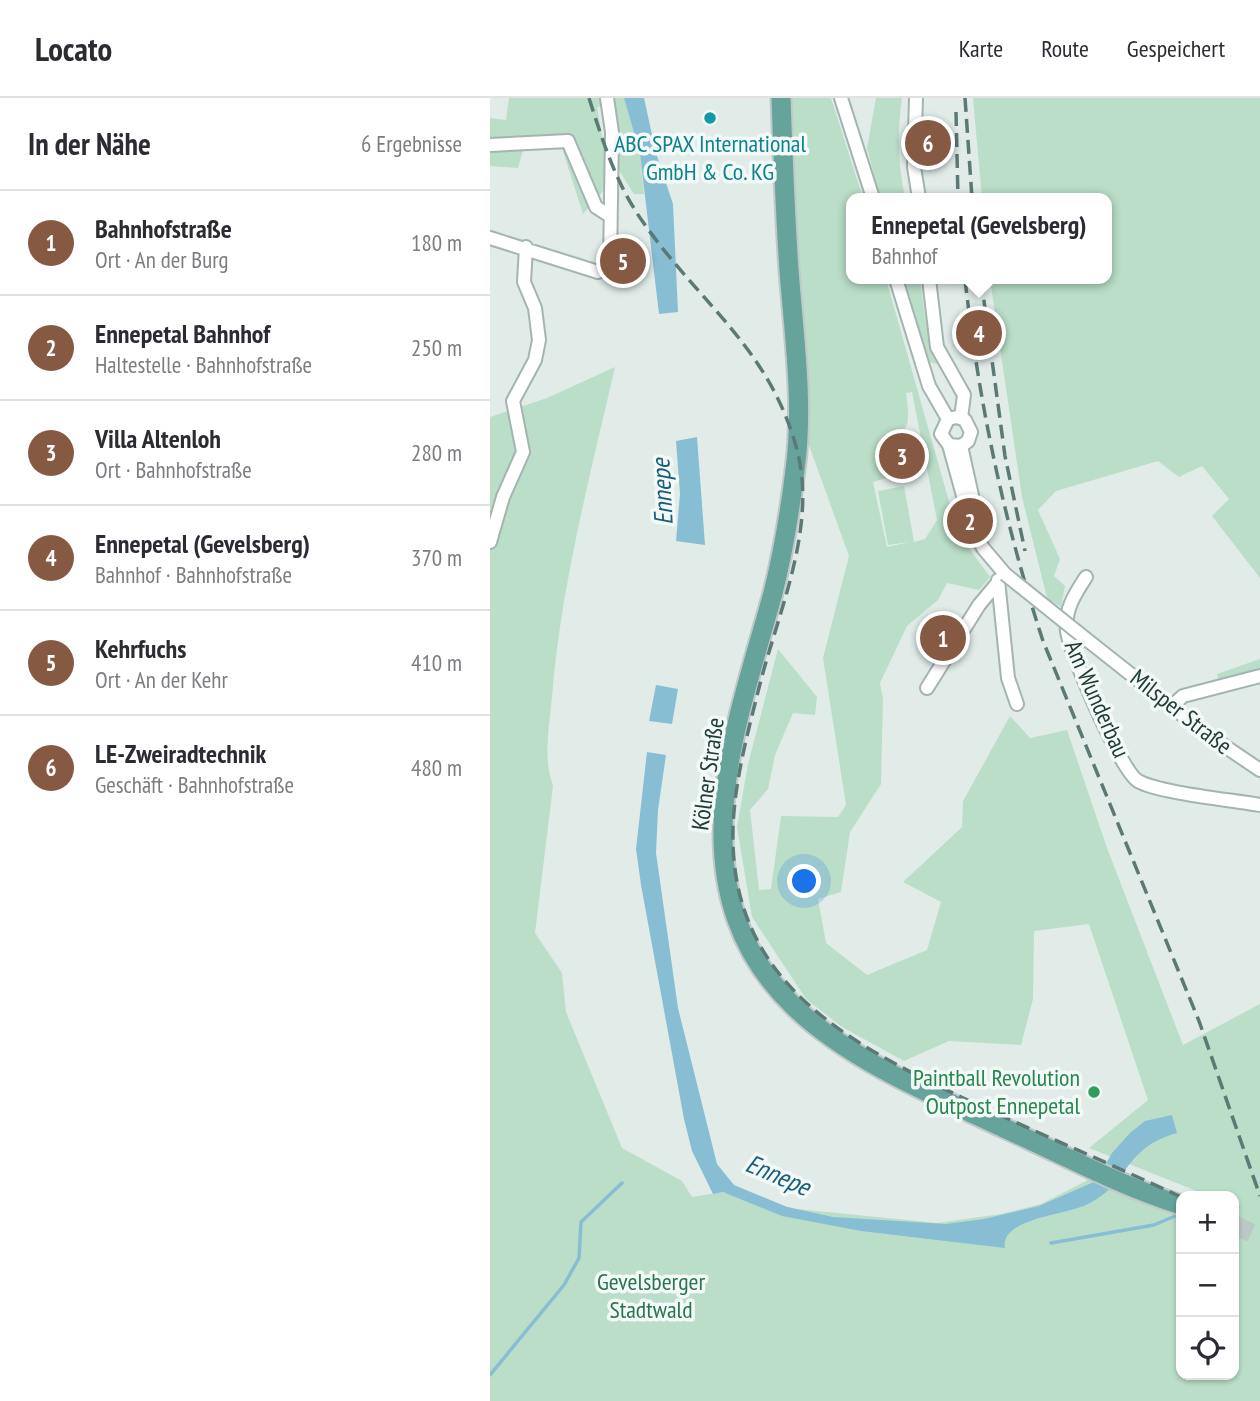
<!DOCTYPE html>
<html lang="de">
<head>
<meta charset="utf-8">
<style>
	:root { --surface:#fff; --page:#f7f7f7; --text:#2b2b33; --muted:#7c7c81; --line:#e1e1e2; --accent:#865943 }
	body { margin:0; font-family:"PT Sans Narrow",sans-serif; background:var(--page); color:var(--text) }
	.controls { position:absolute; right:21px; bottom:21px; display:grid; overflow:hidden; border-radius:14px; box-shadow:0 2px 5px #0004 }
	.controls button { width:63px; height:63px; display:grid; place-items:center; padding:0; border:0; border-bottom:2px solid var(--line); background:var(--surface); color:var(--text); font:35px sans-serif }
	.you { position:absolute; left:315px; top:784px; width:24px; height:24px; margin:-18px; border:5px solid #fff; border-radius:50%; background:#1a73e8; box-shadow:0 0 0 10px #1a73e833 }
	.badge { display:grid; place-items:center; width:46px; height:46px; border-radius:50%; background:var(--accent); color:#fff; font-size:23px; font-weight:700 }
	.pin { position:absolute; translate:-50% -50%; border:4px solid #fff; box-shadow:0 2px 7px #0006 }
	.popup { position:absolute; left:356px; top:95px; width:266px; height:91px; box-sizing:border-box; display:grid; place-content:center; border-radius:14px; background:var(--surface); filter:drop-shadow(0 2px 5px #0005); font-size:23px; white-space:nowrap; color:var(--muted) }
	.popup b { font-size:26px; color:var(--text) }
	.popup::after { content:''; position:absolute; left:50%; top:100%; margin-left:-14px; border:14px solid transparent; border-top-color:var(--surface) }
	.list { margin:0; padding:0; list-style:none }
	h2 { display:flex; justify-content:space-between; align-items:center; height:91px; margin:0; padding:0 28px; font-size:30px }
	h2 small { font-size:23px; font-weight:400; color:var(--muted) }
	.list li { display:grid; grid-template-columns:46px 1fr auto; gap:21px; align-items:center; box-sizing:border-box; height:105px; padding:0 28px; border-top:2px solid var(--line) }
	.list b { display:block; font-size:26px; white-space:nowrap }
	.list p { margin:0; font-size:23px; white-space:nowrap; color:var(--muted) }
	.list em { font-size:23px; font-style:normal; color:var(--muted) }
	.icon { flex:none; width:38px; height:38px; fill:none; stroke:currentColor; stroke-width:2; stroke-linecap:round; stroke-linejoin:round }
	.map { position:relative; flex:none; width:770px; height:1303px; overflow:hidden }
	header { display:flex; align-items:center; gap:42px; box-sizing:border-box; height:98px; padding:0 35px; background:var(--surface); border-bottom:2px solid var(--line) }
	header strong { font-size:33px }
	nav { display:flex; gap:38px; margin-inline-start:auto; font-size:24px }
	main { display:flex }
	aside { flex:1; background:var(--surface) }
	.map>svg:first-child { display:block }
	.green { fill:#badec8; fill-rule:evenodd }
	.water { fill:#88bed3 }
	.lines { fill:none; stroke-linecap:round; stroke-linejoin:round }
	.stream { stroke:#88bed3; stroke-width:3.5 }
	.primary-tunnel { stroke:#bbc9c6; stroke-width:19; stroke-dasharray:19 10; stroke-linecap:butt }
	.minor-casing { stroke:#a4b4b1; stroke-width:16 }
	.primary-casing { stroke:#c1c9c8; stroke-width:23 }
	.minor { stroke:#fff; stroke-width:12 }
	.primary { stroke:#65a39b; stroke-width:19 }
	.rail { stroke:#5b7975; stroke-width:3.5; stroke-dasharray:14 7; stroke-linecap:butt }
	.minor-bridge-casing { stroke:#a4b4b1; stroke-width:16; stroke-linecap:butt }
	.minor-bridge { stroke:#fff; stroke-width:12 }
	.culture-dot { fill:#0f9aa8; stroke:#f2f9f6; stroke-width:2.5 }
	.leisure-dot { fill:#2e9e5b; stroke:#f2f9f6; stroke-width:2.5 }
	.labels { text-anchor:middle; stroke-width:7; stroke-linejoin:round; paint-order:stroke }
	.culture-label { font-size:24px; fill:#0d838f; stroke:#f2f9f6 }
	.street-label { font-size:24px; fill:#213d39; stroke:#f2f9f6 }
	.leisure-label { font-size:24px; fill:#27864d; stroke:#f2f9f6; text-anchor:end }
	.park-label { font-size:24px; fill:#2a7551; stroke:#f2f9f6 }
	.water-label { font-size:26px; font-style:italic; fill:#1a5e7b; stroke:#f2f9f6 }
</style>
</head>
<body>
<header>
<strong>Locato</strong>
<nav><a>Karte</a><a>Route</a><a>Gespeichert</a></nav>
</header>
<main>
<aside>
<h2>In der Nähe<small>6 Ergebnisse</small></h2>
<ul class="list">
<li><span class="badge">1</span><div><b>Bahnhofstraße</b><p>Ort · An der Burg</p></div><em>180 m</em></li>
<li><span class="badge">2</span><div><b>Ennepetal Bahnhof</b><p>Haltestelle · Bahnhofstraße</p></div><em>250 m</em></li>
<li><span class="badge">3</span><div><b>Villa Altenloh</b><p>Ort · Bahnhofstraße</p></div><em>280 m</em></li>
<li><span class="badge">4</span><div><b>Ennepetal (Gevelsberg)</b><p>Bahnhof · Bahnhofstraße</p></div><em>370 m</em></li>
<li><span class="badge">5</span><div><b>Kehrfuchs</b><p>Ort · An der Kehr</p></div><em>410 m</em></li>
<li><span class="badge">6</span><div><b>LE-Zweiradtechnik</b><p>Geschäft · Bahnhofstraße</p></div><em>480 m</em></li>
</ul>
</aside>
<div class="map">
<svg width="770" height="1303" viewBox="0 0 770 1303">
	<rect width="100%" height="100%" fill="#e1ece9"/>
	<!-- green -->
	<path class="green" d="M19,0H134L150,56L154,96H144L125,66L129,29L121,7L107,9L115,55L114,92L93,116L71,47L33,52L28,70L0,68V20L16,22Z
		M301,0H341L373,100H361V181H396L468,435L500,479L489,492L457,485L448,502L417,528L390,585L393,601L391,686L360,734L351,794L328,801L336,845L377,877L437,852L451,804L413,784L472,729L473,703L520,618L540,640L577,632L617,750L693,947L770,906V1303H0V319L57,300L125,269C100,378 71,487 62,599C59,630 53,659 63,688L45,835L72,875L76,914L132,1050L192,1083L202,1099L232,1094L307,1111L447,1125L511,1116L551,1106L602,1080L691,1118V1277H744V1098H719L599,1050L658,1002L599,826L544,833L543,901L531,947L459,943L414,963L352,929L316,901L262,819L247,729L258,666L288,551L327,599L325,617L303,615L285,657L278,691L260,712L269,792L281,791L291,718L348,719L356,707L333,560L359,458L317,342L310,191L301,82ZM422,294L447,422L435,441L424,444L414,388L388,393L398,447L420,444L397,449L383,384L396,380L387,347C403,322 425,353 416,295Z
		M386,0H412C407,34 408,67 415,100H390L377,50Z
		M483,0H770V480L722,418L739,401L712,368L689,379L668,363L566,393L548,412L570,461L564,478L575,488L571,509L557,500L532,399L500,181H617V100H492Z
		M413,181H430L436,226H439L451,267L439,264Z
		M770,561V576L729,587L727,576Z"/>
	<!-- water -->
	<path class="water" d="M134,0H154L166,55L183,106L188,214L169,216L150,56Z
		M207,339L215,447L186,443L190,396L186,343Z
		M166,587L188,591L182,626L159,623Z
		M157,654L176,657L168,712L166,755L188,910L227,1066L244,1087L297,1109L343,1119L456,1126L494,1121L549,1108L606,1083L622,1055L640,1035L655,1023L682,1017L687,1035C631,1051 642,1084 598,1106C578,1117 509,1120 515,1150L371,1133L292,1118L233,1094L223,1096L202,1053L194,1021L151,787L146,751Z"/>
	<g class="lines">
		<!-- stream -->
		<path class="stream" d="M561,1145L664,1127L685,1118
			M0,1277L74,1187L89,1160L91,1124L132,1085"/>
		<!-- primary-tunnel -->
		<path class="primary-tunnel" d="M744,1127L770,1139"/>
		<!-- minor casing -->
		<g class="minor-casing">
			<path id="minor" d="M351,0L383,100
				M426,0L424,69L429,100
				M0,47L78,43L106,109L120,118
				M0,140L108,174L120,166L122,34L117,0
				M406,181L439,288L458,321
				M439,181L447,249L474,297L471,320
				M471,348L487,420
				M0,444L13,399L33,354L23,303L45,262L49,242L45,210L34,184L36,149
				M596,479C585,496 574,512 577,533C580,556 631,673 648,683C669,695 743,702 770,707
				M508,482L518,580L527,606
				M596,541L715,635L770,672
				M437,590L489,507L515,476L493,450L480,423L459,347L451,336L458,321L467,319L475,322L481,334L478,343L471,348L459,347
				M682,608L693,598L770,578"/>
		</g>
		<!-- primary casing -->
		<g class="primary-casing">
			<path id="primary" d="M291,0C293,58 295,115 299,172C304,239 314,306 305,372C300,413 293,455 283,495C265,561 242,628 235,696C214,899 357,958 514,1030C572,1056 630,1088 691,1107"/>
		</g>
		<!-- minor -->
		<use href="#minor" class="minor"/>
		<!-- primary -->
		<use href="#primary" class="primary"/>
		<!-- rail -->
		<path class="rail" d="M99,0C113,44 126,86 153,124C209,205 280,250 307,352C327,427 290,510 271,582C259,630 245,679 243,729C238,889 366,949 490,1008C557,1039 625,1068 691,1099
			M475,0L482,100
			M466,14L468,100
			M475,181C489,306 514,424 553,543L709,923L770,1098
			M491,181L515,358L535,453"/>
		<!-- minor-bridge casing -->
		<g class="minor-bridge-casing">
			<path id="minor-bridge" d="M515,476L596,541"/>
		</g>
		<!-- minor-bridge -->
		<use href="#minor-bridge" class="minor-bridge"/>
	</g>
	<!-- markers -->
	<circle class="culture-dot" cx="220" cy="20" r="7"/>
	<circle class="leisure-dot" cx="604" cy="994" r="7"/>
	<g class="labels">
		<!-- culture labels -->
		<g class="culture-label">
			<text x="220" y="54">ABC SPAX International<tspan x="220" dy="28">GmbH &amp; Co. KG</tspan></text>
		</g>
		<!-- street labels -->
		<g class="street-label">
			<text transform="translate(607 601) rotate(66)" y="8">Am Wunderbau</text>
			<text transform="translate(691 614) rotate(38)" y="8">Milsper Straße</text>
			<text transform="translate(218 676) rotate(-82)" y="8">Kölner Straße</text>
		</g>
		<!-- leisure labels -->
		<g class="leisure-label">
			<text x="590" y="988">Paintball Revolution<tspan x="590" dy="28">Outpost Ennepetal</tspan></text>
		</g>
		<!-- park labels -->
		<g class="park-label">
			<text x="161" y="1192">Gevelsberger<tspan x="161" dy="28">Stadtwald</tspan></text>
		</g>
		<!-- water labels -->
		<g class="water-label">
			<text transform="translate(172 394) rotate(-93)" y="9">Ennepe</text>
			<text transform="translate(288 1077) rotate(23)" y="9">Ennepe</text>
		</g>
	</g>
</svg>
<div class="controls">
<button>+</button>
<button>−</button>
<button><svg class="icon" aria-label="locate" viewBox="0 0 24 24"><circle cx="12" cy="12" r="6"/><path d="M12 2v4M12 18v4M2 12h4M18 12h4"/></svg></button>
</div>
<div class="you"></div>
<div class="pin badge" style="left:453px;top:540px">1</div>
<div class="pin badge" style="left:480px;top:423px">2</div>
<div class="pin badge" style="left:412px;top:358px">3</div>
<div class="pin badge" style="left:489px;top:235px">4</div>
<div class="popup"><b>Ennepetal (Gevelsberg)</b>Bahnhof</div>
<div class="pin badge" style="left:133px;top:163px">5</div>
<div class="pin badge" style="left:438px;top:45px">6</div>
</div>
</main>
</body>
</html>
